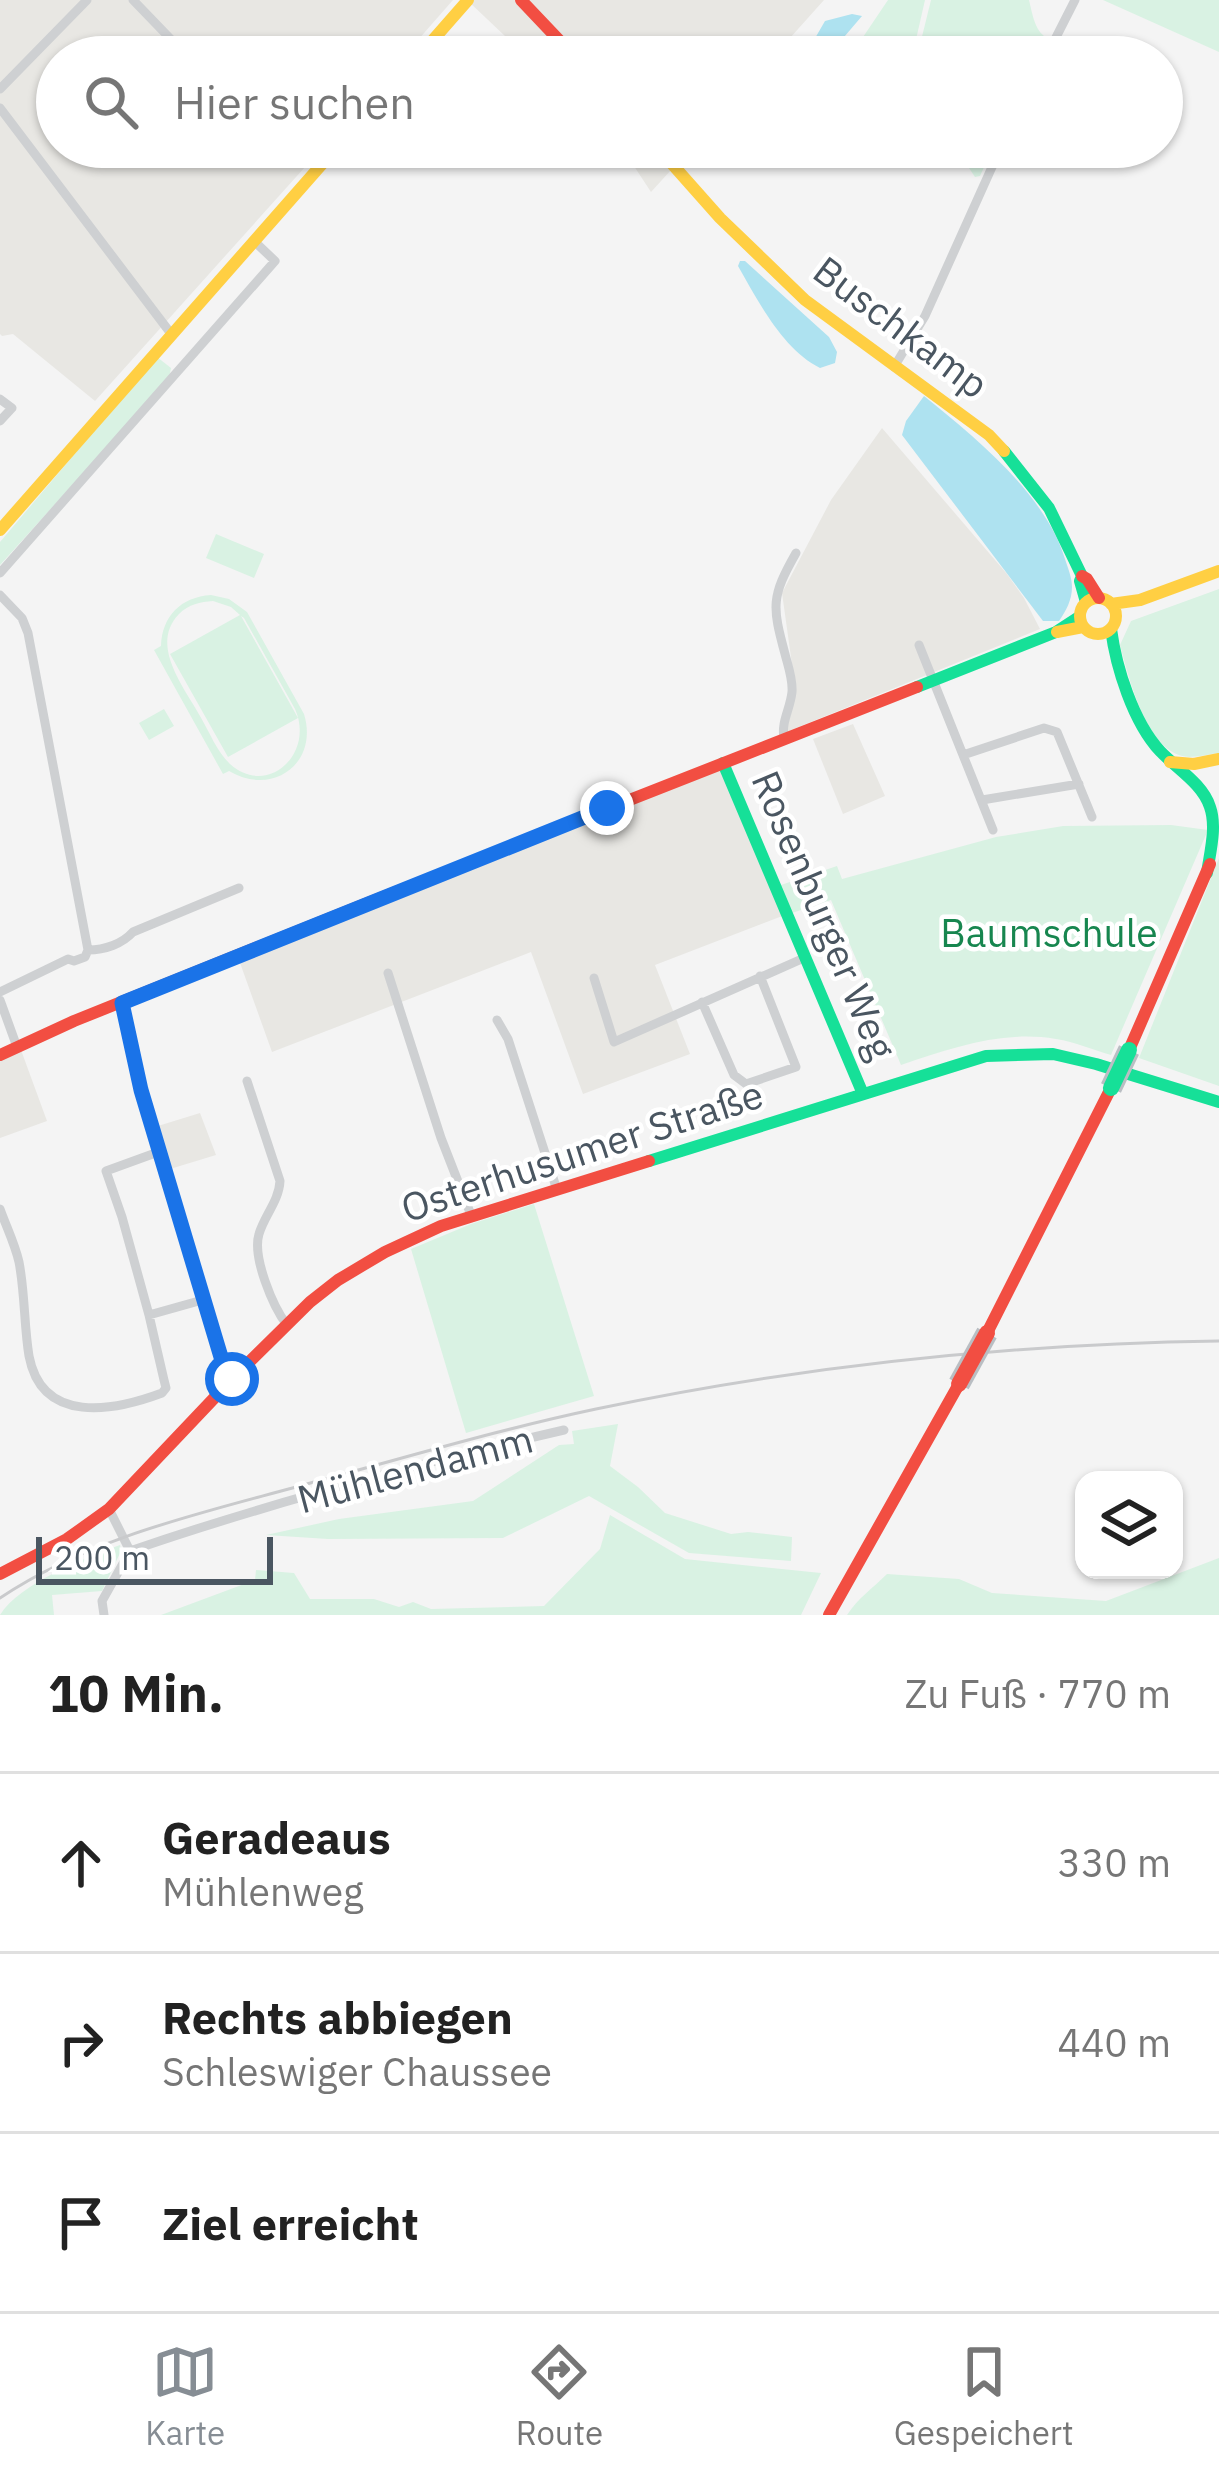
<!DOCTYPE html>
<html lang="de">
<head>
<meta charset="utf-8">
<style>
	:root { --surface:#fff; --page:#f2f2f2; --text:#222; --muted:#767676; --line:#e0e0e0; --accent:#868d94 }
	body { margin:0; font-family:"IBM Plex Sans",sans-serif; background:var(--page); color:var(--text) }
	.controls { position:absolute; right:36px; bottom:36px; display:grid; overflow:hidden; border-radius:24px; box-shadow:0 3px 9px #0004 }
	.controls button { width:108px; height:108px; display:grid; place-items:center; padding:0; border:0; border-bottom:3px solid var(--line); background:var(--surface); color:var(--text); font:60px sans-serif }
	.scale { position:absolute; left:36px; bottom:30px; width:237px; box-sizing:border-box; padding-left:12px; border:6px solid #4a5661; border-top:0; font-size:33px; line-height:42px; white-space:nowrap; color:#4a5661; -webkit-text-stroke:9px #fff; paint-order:stroke }
	.stop { position:absolute; width:36px; height:36px; margin:-27px; border:9px solid #1a73e8; border-radius:50%; background:#fff }
	.stop.end { background:#1a73e8; border-color:#fff; box-shadow:0 3px 12px #0008 }
	.list { margin:0; padding:0; list-style:none }
	h2 { display:flex; justify-content:space-between; align-items:center; height:156px; margin:0; padding:0 48px; font-size:51px }
	h2 small { font-size:39px; font-weight:400; color:var(--muted) }
	.list li { display:grid; grid-template-columns:78px 1fr auto; gap:36px; align-items:center; box-sizing:border-box; height:180px; padding:0 48px; border-top:3px solid var(--line) }
	.list b { display:block; font-size:45px; white-space:nowrap }
	.list p { margin:0; font-size:39px; white-space:nowrap; color:var(--muted) }
	.list em { font-size:39px; font-style:normal; color:var(--muted) }
	.icon { flex:none; width:66px; height:66px; fill:none; stroke:currentColor; stroke-width:2; stroke-linecap:round; stroke-linejoin:round }
	.map { position:relative; flex:none; width:1219px; height:1615px; overflow:hidden }
	.search { position:absolute; background:var(--surface); box-shadow:0 3px 9px #0004; left:36px; right:36px; top:36px; height:132px; display:flex; align-items:center; gap:30px; box-sizing:border-box; padding:0 42px; border-radius:66px; color:var(--muted); font-size:45px }
	.sheet { height:696px; background:var(--surface) }
	nav { display:flex; justify-content:space-around; align-items:center; box-sizing:border-box; height:168px; border-top:3px solid var(--line); background:var(--surface); font-size:33px; color:var(--muted) }
	nav a { display:grid; justify-items:center; gap:6px }
	nav .on { color:var(--accent) }
	.map>svg:first-child { display:block }
	.commercial { fill:#e8e7e3 }
	.green { fill:#d9f2e3; fill-rule:evenodd }
	.water { fill:#aee2f0 }
	.lines { fill:none; stroke-linecap:round; stroke-linejoin:round }
	.street { stroke:#ced0d2; stroke-width:9 }
	.fast { stroke:#16e098; stroke-width:12 }
	.slow { stroke:#ffcf43; stroke-width:12 }
	.jam { stroke:#f24e42; stroke-width:12 }
	.rail { stroke:#c9cacc; stroke-width:3 }
	.fast-bridge-casing { stroke:#b9bec3; stroke-width:22; stroke-linecap:butt }
	.jam-bridge-casing { stroke:#b9bec3; stroke-width:22; stroke-linecap:butt }
	.fast-bridge { stroke:#16e098; stroke-width:16 }
	.jam-bridge { stroke:#f24e42; stroke-width:16 }
	.route { stroke:#1a73e8; stroke-width:15 }
	.labels { text-anchor:middle; stroke-width:9; stroke-linejoin:round; paint-order:stroke }
	.street-label { font-size:39px; fill:#4a5661; stroke:#fff }
	.park-label { font-size:39px; fill:#17864f; stroke:#fff }
</style>
</head>
<body>
<div class="map">
<svg width="1219" height="1615" viewBox="0 0 1219 1615">
	<rect width="100%" height="100%" fill="#f4f4f4"/>
	<!-- commercial -->
	<path class="commercial" d="M0,0H453L403,57H57V147H323L95,401L13,334L2,336L0,334Z
		M467,0H824L773,57H527Z
		M618,147H692L651,192L628,157Z
		M882,428L1007,574L1024,598L1040,629L786,732L796,693L782,593L831,500Z
		M853,724L885,796L843,814L813,739Z
		M723,766L785,915L655,965L690,1054L583,1094L531,952L272,1052L239,960Z
		M21,1050L47,1121L0,1138V1059Z
		M200,1113L216,1155L170,1169L158,1126Z"/>
	<!-- green -->
	<path class="green" d="M888,0H925L912,57H876L859,43Z
		M931,0H1029C1032,12 1034,28 1044,36L1034,57H917Z
		M1103,0H1219V52Z
		M955,147H993L980,176L975,177Z
		M157,357L171,368L169,378L0,565V542Z
		M216,534L264,554L254,578L206,558Z
		M1219,589V753C1210,754 1199,757 1189,757C1147,755 1129,678 1120,645L1131,621Z
		M211,595L229,599L247,612L304,714C319,763 273,797 229,771L223,774L154,650L161,646C162,616 181,597 211,595ZM213,601L231,607L240,615L170,654L228,757L298,718L241,616L244,618L295,709C315,753 268,798 230,764C217,752 209,731 200,716C184,687 149,645 179,614C189,604 200,602 213,601Z
		M164,709L174,726L149,740L139,723Z
		M1171,825L1208,830L1111,1055C1093,1050 1075,1042 1056,1039C1002,1030 952,1048 901,1065L831,900L789,914L778,886L837,866L842,879L996,837L1063,826Z
		M1219,858V1086L1139,1058Z
		M534,1204L594,1396L466,1433L411,1249L471,1224Z
		M618,1424L610,1466L638,1487L665,1513L731,1534L748,1532L792,1537L791,1561L689,1553L589,1496L503,1538L328,1539L266,1535L339,1519L473,1501L559,1445L574,1444L572,1431Z
		M610,1515L685,1559L821,1573L801,1615H161L255,1580L256,1570L294,1573L310,1599H374L399,1607L413,1602L431,1609L544,1606L600,1549Z
		M120,1545L121,1551L102,1591L52,1595L54,1615H0C20,1583 85,1558 120,1545Z
		M1219,1558V1615H847C859,1597 872,1589 887,1574L959,1579L992,1593L1106,1601Z"/>
	<!-- water -->
	<path class="water" d="M852,14L862,16L827,57H814V40L825,21Z
		M740,261H745L829,337L837,352L835,363L820,368C783,350 758,301 738,266Z
		M924,396C976,438 1045,494 1065,559C1068,568 1072,578 1072,587C1072,600 1066,611 1059,621H1043L902,435L906,421Z"/>
	<g class="lines">
		<!-- street -->
		<path class="street" d="M133,0L188,57
			M1046,57L1075,0
			M0,89L87,0
			M0,108L172,335
			M894,367L925,316L1001,147
			M0,399L12,408L0,421
			M0,573L275,261L254,241
			M0,595L22,618L28,633L88,950
			M919,645L993,830
			M784,739C781,721 790,710 792,692C793,679 788,666 785,654C772,606 771,597 796,553
			M963,755L1044,728L1057,732L1092,817
			M982,800L1079,784
			M388,973L441,1138L471,1215
			M594,978L614,1042L804,958
			M0,992L68,959L74,961L85,957L88,950C105,950 122,944 133,932L239,888
			M0,1000L17,1047
			M702,1002L734,1075L746,1084L796,1067L760,976
			M122,1003L141,1089L224,1367L233,1379
			M497,1020L508,1039L557,1190
			M247,1081L280,1181C279,1201 264,1216 259,1234C252,1257 273,1307 287,1325
			M161,1151L106,1171L122,1217L149,1315L206,1299
			M0,1209C6,1226 15,1244 19,1262C25,1293 24,1326 29,1356C42,1425 114,1411 162,1393L166,1388L164,1380L149,1315
			M109,1509L130,1551
			M104,1615L102,1601L130,1551C272,1502 417,1464 564,1430"/>
		<!-- fast -->
		<path class="fast" d="M1004,451L1049,508L1082,576L1080,581L1086,602
			M1111,629C1116,667 1133,722 1160,751C1176,768 1203,784 1210,807C1217,827 1210,852 1207,873
			M917,687L1056,632L1079,617
			M723,763L863,1094
			M649,1161L986,1056L1053,1054L1096,1064L1219,1102"/>
		<!-- slow -->
		<path class="slow" d="M418,57L468,0
			M657,147L720,218L805,300L989,435L1004,451
			M0,530L337,147
			M1080 616a18 18 0 1 1 36 0a18 18 0 1 1-36 0Z
			M1111,604L1140,600L1219,571
			M1057,632L1083,627
			M1170,762L1194,764L1219,759"/>
		<!-- jam -->
		<path class="jam" d="M521,0L575,57
			M1082,576L1087,579L1099,598
			M1129,1050L1210,864
			M0,1055L74,1021L365,904L917,687
			M987,1333L1111,1088
			M0,1574L67,1539L109,1509L237,1374L310,1302L338,1280L385,1252L441,1226L649,1161
			M829,1615L959,1384"/>
		<!-- rail -->
		<path class="rail" d="M0,1598C94,1535 207,1512 314,1482C408,1457 501,1429 596,1409C800,1366 1011,1344 1219,1341"/>
		<!-- fast-bridge casing -->
		<g class="fast-bridge-casing">
			<path id="fast-bridge" d="M1111,1088L1129,1050"/>
		</g>
		<!-- jam-bridge casing -->
		<g class="jam-bridge-casing">
			<path id="jam-bridge" d="M959,1384L987,1333"/>
		</g>
		<!-- fast-bridge -->
		<use href="#fast-bridge" class="fast-bridge"/>
		<!-- jam-bridge -->
		<use href="#jam-bridge" class="jam-bridge"/>
	</g>
	<g class="lines">
		<!-- route -->
		<path class="route" d="M232,1379L224,1367L141,1090L122,1003L607,808"/>
	</g>
	<g class="labels">
		<!-- street labels -->
		<g class="street-label">
			<text transform="translate(901 327) rotate(37)" y="14">Buschkamp</text>
			<text transform="translate(824 915) rotate(67)" y="14">Rosenburger Weg</text>
			<text transform="translate(582 1151) rotate(-18)" y="14">Osterhusumer Straße</text>
			<text transform="translate(415 1469) rotate(-15)" y="14">Mühlendamm</text>
		</g>
		<!-- park labels -->
		<g class="park-label">
			<text x="1049" y="947">Baumschule</text>
		</g>
	</g>
</svg>
<div class="controls">
<button><svg class="icon" aria-label="layers" viewBox="0 0 24 24"><path d="M12 4l9 5-9 5-9-5zM3 14l9 5 9-5"/></svg></button>
</div>
<div class="scale">200 m</div>
<div class="stop" style="left:232px;top:1379px"></div>
<div class="stop end" style="left:607px;top:808px"></div>
<div class="search"><svg class="icon" aria-label="search" viewBox="0 0 24 24"><circle cx="10" cy="10" r="6"/><path d="M15 15l6 6"/></svg>Hier suchen</div>
</div>
<section class="sheet">
<h2>10 Min.<small>Zu Fuß · 770 m</small></h2>
<ul class="list">
<li><svg class="icon" aria-label="ahead" viewBox="0 0 24 24"><path d="M12 20V5M6 11l6-6 6 6"/></svg><div><b>Geradeaus</b><p>Mühlenweg</p></div><em>330 m</em></li>
<li><svg class="icon" aria-label="right" viewBox="0 0 24 24"><path d="M7 20v-9h11M14 6l5 5-5 5"/></svg><div><b>Rechts abbiegen</b><p>Schleswiger Chaussee</p></div><em>440 m</em></li>
<li><svg class="icon" aria-label="arrive" viewBox="0 0 24 24"><path d="M6 21V4h12l-3 4 3 4H6"/></svg><div><b>Ziel erreicht</b></div></li>
</ul>
</section>
<nav>
<a class="on"><svg class="icon" aria-label="map" viewBox="0 0 24 24"><path d="M3 6l6-2 6 2 6-2v14l-6 2-6-2-6 2zM9 4v14M15 6v14"/></svg>Karte</a>
<a><svg class="icon" aria-label="directions" viewBox="0 0 24 24"><path d="M12 3l9 9-9 9-9-9zM9 14v-3h6M13 9l2 2-2 2"/></svg>Route</a>
<a><svg class="icon" aria-label="saved" viewBox="0 0 24 24"><path d="M7 4h10v16l-5-4-5 4z"/></svg>Gespeichert</a>
</nav>
</body>
</html>
